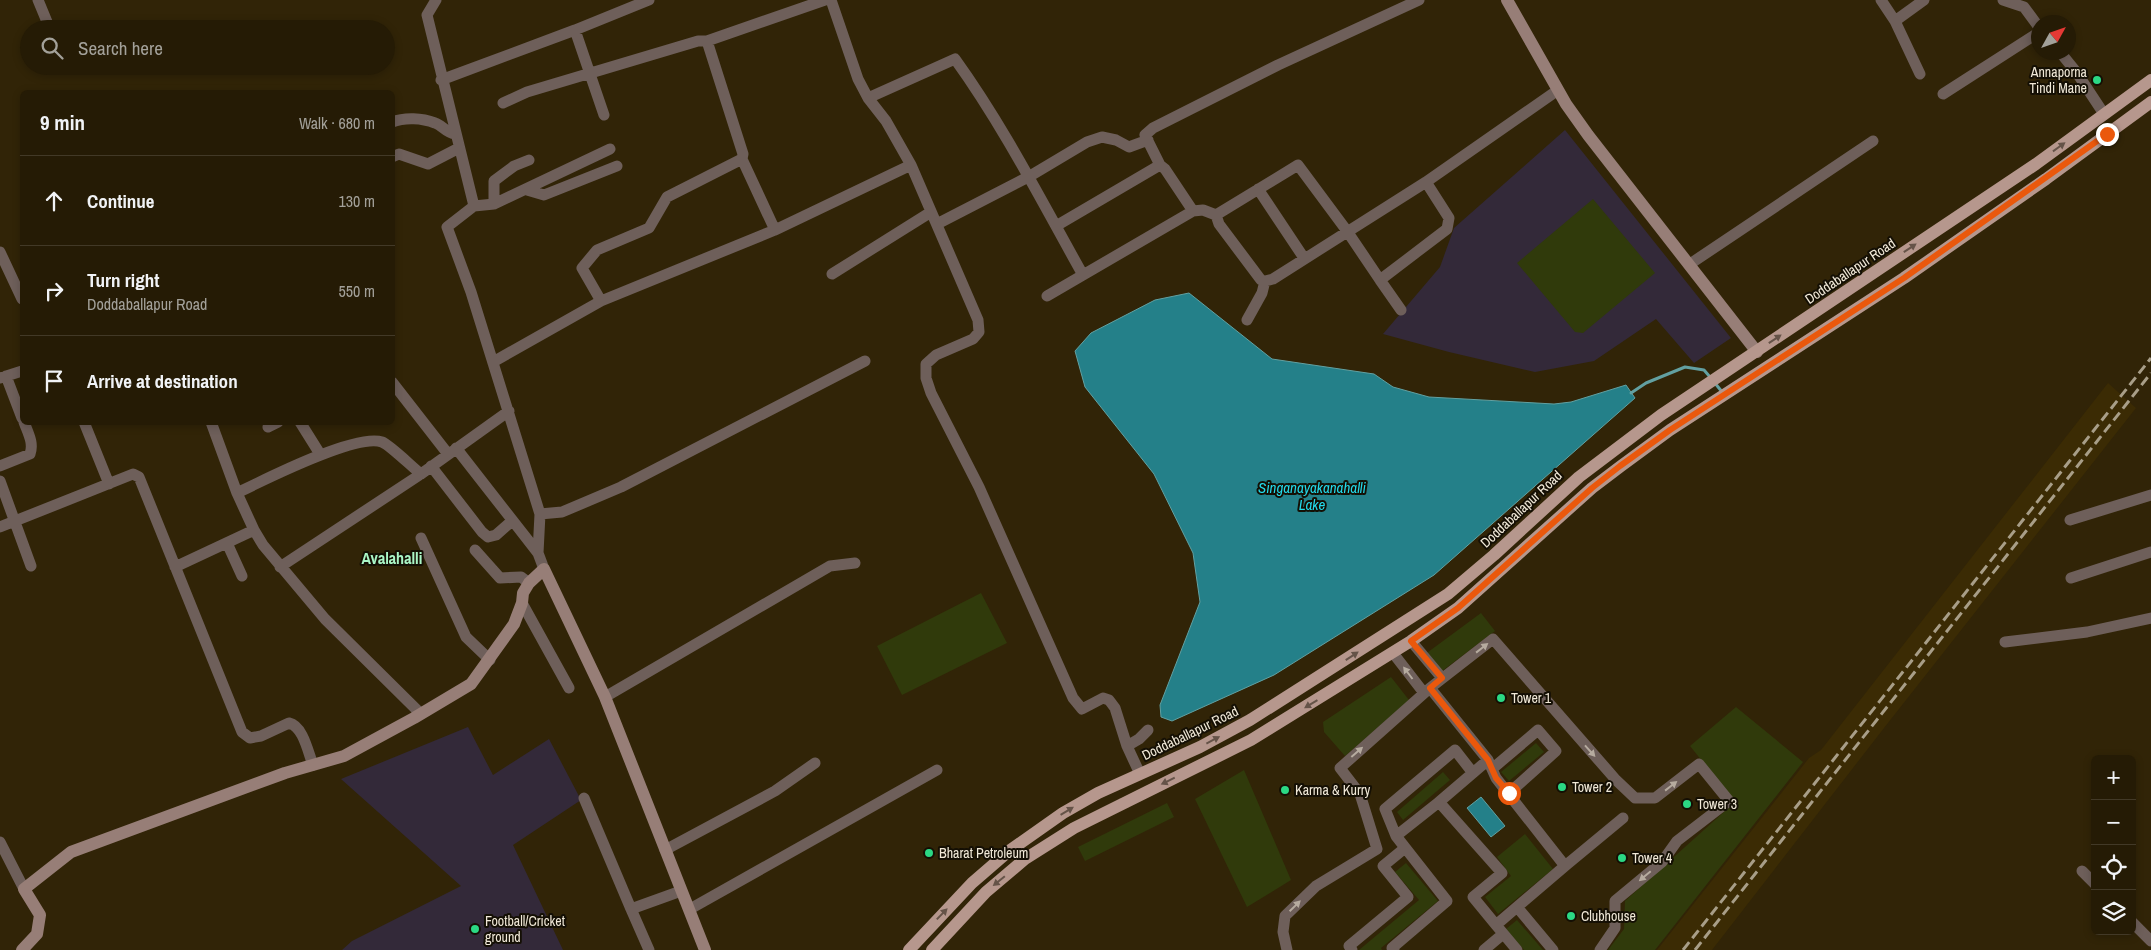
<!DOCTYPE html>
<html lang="en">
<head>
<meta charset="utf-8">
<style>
	:root { --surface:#251b05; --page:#312813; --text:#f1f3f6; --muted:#a3a19a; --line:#423927 }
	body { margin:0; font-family:"Archivo Narrow",sans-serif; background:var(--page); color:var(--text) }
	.controls { position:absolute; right:15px; bottom:15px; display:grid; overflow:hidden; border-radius:8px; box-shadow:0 2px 8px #0003 }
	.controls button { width:45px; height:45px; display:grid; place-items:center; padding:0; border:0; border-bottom:1px solid var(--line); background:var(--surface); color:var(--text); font:25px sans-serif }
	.compass { position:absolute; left:2031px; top:15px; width:45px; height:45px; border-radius:50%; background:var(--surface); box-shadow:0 2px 8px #0003; rotate:50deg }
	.stop { position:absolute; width:15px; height:15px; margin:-11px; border:4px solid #ea580c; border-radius:50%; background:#fff }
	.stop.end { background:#ea580c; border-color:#fff; box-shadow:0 1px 5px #0008 }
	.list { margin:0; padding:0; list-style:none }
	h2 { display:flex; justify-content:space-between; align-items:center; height:65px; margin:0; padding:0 20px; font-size:21px }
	h2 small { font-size:16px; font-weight:400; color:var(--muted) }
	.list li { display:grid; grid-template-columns:32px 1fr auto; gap:15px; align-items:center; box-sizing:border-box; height:90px; padding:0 20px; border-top:1px solid var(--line) }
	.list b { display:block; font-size:19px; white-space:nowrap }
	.list p { margin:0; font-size:16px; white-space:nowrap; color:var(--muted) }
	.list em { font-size:16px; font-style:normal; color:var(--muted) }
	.icon { flex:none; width:28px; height:28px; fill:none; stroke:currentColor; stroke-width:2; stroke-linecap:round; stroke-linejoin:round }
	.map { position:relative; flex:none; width:2151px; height:950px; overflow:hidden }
	.search { position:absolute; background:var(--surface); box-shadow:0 2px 8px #0003; left:20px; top:20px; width:375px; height:55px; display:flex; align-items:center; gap:12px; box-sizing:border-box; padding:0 18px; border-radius:28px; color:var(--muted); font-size:19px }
	.panel { position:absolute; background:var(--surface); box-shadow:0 2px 8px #0003; left:20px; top:90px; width:375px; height:335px; border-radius:8px }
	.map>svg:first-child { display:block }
	.built { fill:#3b2b04 }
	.education { fill:#332939 }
	.green { fill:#303a0b }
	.water { fill:#248089; stroke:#62a0a1 }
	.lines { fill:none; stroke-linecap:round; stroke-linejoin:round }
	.stream { stroke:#62a0a1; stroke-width:3 }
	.street { stroke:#6e5f5a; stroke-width:11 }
	.secondary { stroke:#977e77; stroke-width:12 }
	.primary { stroke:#b6978d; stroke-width:12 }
	.rail { stroke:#a89e88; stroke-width:3; stroke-dasharray:10 5; stroke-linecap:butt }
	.oneway { fill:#655348 }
	.oneway2 { fill:#b6ab9f }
	.route { stroke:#ea580c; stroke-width:6 }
	.poi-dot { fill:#2bd884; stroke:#140f04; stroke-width:2 }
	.labels { text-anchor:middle; stroke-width:4; stroke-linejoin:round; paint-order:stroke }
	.poi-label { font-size:14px; fill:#f1e9d8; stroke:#140f04; text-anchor:start }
	.street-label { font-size:14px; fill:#f1e9d8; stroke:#140f04 }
	.water-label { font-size:15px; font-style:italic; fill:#23dbec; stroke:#140f04 }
	.quarter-label { font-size:16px; font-weight:bold; fill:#aaf6c6; stroke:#140f04 }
</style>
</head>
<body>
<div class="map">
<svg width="2151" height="950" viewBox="0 0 2151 950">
	<rect width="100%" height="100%" fill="#312407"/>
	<!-- built -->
	<path class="built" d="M2108,383L2136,408L1884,728L1712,950H1657L1809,758L1821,750Z"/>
	<!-- education -->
	<path class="education" d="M1565,130L1731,338L1694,363L1656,319L1594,361L1535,372L1449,352L1383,334L1440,267L1454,228Z
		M468,727L493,775L549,739L581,800L513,845L563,950H342L352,941L461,886L341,779Z"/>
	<!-- green -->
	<path class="green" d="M1593,199L1655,273L1583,333L1575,332L1517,263Z
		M981,593L1007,643L902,695L877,646Z
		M1481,613L1495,631L1438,674L1424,655Z
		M1391,677L1409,700L1345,756L1324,732L1323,722Z
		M1736,707L1803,762L1655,950H1608L1624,929L1625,901L1735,802L1690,746Z
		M1536,743L1544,752L1509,781L1501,772Z
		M1244,770L1291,880L1247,907L1195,799Z
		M1443,772L1450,780L1403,820L1397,812Z
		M1167,803L1174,817L1085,861L1078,847Z
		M1525,834L1553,869L1498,914L1485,897L1511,876L1497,857Z
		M1406,863L1438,901L1381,948L1382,950H1359L1419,900L1395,872Z
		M1517,920L1543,950H1524L1506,929Z"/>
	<!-- water -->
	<path class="water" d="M1189,293L1272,359L1374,374L1393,387L1429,397L1554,404L1571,402L1626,385L1635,398L1434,575L1274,675L1172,721L1161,717L1160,705L1200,602L1193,553L1154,474L1085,387L1075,351L1091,333L1155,300Z
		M1481,797L1505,826L1491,837L1467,808Z"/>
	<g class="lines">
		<!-- stream -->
		<path class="stream" d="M1714,382L1723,393
			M1631,393L1646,383L1685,367L1704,370L1710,377"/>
		<!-- street -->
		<path class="street" d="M38,0L50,29
			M436,0L427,15L474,206L447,227L471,292L540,514L538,553L544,569
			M831,0L858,79L868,98L886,121L911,165L978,320L979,332L973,339L936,355L926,364V378L931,393L979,487L1073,698L1082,709L1103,698L1109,700L1115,708L1127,746L1140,774
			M1881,0L1895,21L1920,74
			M2003,0L2024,7L2038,26
			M1895,21L1924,0
			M707,41L743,154L742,159L667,197L649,228L597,250L582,268L601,301L775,230L911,165
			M2060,52L2077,73L2104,114
			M441,80L575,30
			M1943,94L2038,33
			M868,98L955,59C1004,127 1042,202 1083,275L1193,211L1203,210L1216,215
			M503,103L527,92L698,41H707L825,0
			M604,115L575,30L649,0
			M392,122C405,117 422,118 435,123C442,125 445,132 455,134
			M392,157L399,154L428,164L459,148
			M742,159L775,230
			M1258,189L1304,258
			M527,190L544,195L617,166
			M494,204V181L514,166L529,160
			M474,206L494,204L610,149
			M1193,211L1165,169L1160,165L1145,135L1153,128L1278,65L1419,0
			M1216,215L1219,224L1261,280L1265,281L1273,279L1426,182L1558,90
			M1216,215L1298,165L1347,231L1380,280L1447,229L1449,218L1426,182
			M937,224L1030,176L1087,142L1102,137L1116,140L1129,147L1148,140
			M1056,226L1160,165
			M0,252L22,299
			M1690,264L1873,141
			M832,274L931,212
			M1380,280L1401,310
			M1047,296L1083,275
			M1247,320L1262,293L1265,281
			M493,362L601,301
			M6,376L22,418
			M0,378L22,371
			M392,382L448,454
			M84,422L109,484
			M211,422L237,493L254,530L263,545L325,619L421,714
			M300,422L320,454
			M268,427L278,422
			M456,448L538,553
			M0,466L30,454C34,443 28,433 24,422
			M431,466L482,532L488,537L496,535L512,521
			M0,481L31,566
			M237,493C264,480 356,433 382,442C390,445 412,467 421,474
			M540,514L562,512L621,487L865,361
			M2070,520L2151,495
			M0,527L133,474L139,477L242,732L250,738L261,736L289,723C303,726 308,752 313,765
			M421,538L466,637L490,660
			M227,543L242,576
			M475,550L500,578L521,577L529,583
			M175,567L254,530
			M280,567L421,474L509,411
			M2071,578L2151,552
			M522,603L569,688
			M1411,641L1442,678
			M2005,642L2087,632L2151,618
			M1393,653L1424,693
			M1430,688L1488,760L1496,778L1565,866L1496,925L1473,897L1502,873L1439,802L1488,760
			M605,697L830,566L855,563
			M1127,746L1139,739L1148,730
			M1492,769L1538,730L1556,751L1509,793
			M584,798L631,909
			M1396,836L1385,809L1455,750L1473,773
			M0,842L24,889
			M665,850L775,791L815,763
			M1565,866L1623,818
			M2082,871L2095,884
			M1517,907L1553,950
			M690,909L937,770
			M2132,922L2151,941
			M1496,925L1517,950
			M649,950L631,909L681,891
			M1287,950L1283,932L1285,916L1316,886L1377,849L1360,794L1340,768L1430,688L1493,639L1616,780L1635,798H1655L1699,764L1729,801L1677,841L1662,862L1615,901V928L1600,950
			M1352,950L1349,946L1408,897L1383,866L1405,848
			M1394,950L1392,948L1447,901L1396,836L1439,802
			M1484,950L1503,934"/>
		<!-- secondary -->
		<path class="secondary" d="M1507,0L1566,104L1588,135L1757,352
			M22,950L37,934L40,915L24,889L71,852L285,773L344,756L414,718L471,684L514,624L522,603L523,593L529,583L544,569L605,697L705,950"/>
		<!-- primary -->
		<path class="primary" d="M909,950L972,883L1009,851L1063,813L1098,793L1200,747L1250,720L1448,594L1494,555L1579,477L1661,415L2036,164L2151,80
			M932,950L986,892L1025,859L1074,828L1251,740L1411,641L1458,608L1592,488L1621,466L1670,430L1904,278L2046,179L2151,102"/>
		<!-- rail -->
		<path class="rail" d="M1683,950L2151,358
			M1695,950L2151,373"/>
	</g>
	<!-- one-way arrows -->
	<defs><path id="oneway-solid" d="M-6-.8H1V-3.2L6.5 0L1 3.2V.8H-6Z" transform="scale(1.25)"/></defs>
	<g class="oneway">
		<use href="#oneway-solid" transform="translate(2059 147) rotate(-36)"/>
		<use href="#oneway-solid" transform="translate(1910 248) rotate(-34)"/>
		<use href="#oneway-solid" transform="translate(1775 339) rotate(-34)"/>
		<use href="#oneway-solid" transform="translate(1352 656) rotate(-33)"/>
		<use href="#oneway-solid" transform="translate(1311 704) rotate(149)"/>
		<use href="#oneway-solid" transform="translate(1213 740) rotate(-28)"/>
		<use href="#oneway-solid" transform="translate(1168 781) rotate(154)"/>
		<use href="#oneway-solid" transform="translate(1067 811) rotate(-31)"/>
		<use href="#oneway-solid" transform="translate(999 881) rotate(141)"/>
		<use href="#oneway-solid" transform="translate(942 914) rotate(-46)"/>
	</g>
	<g class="oneway2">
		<use href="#oneway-solid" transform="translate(1482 648) rotate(-38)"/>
		<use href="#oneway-solid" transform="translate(1408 673) rotate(-127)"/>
		<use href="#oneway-solid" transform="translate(1590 751) rotate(48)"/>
		<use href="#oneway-solid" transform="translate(1357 752) rotate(-41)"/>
		<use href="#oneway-solid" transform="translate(1671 786) rotate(-38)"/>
		<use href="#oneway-solid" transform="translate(1645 876) rotate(140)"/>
		<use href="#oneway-solid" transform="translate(1295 906) rotate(-44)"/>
	</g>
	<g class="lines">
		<!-- route -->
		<path class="route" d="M1509,793L1496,778L1488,760L1430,688L1442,678L1411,641L1458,608L1592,488L1620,466L1670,430L1904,278L2107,134"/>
	</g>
	<!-- markers -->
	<g class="poi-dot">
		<circle cx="2097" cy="80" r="5"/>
		<circle cx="1501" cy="698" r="5"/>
		<circle cx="1562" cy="787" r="5"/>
		<circle cx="1285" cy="790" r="5"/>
		<circle cx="1687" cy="804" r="5"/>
		<circle cx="929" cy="853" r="5"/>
		<circle cx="1622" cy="858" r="5"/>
		<circle cx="1571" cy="916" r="5"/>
		<circle cx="475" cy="929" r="5"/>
	</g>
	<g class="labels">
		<!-- poi labels -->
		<g class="poi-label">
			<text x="2087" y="77" text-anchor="end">Annaporna<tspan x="2087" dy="16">Tindi Mane</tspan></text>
			<text x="1511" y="703">Tower 1</text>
			<text x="1572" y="792">Tower 2</text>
			<text x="1295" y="795">Karma &amp; Kurry</text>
			<text x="1697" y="809">Tower 3</text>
			<text x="939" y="858">Bharat Petroleum</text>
			<text x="1632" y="863">Tower 4</text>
			<text x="1581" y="921">Clubhouse</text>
			<text x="485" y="926">Football/Cricket<tspan x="485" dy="16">ground</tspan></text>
		</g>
		<!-- street labels -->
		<g class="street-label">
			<text transform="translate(1850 271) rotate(-34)" y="5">Doddaballapur Road</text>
			<text transform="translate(1521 509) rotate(-43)" y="5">Doddaballapur Road</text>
			<text transform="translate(1190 733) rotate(-26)" y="5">Doddaballapur Road</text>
		</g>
		<!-- water labels -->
		<g class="water-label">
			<text x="1312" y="493">Singanayakanahalli<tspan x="1312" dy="17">Lake</tspan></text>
		</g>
		<!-- quarter labels -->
		<g class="quarter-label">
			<text x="392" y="564">Avalahalli</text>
		</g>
	</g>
</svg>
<div class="controls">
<button>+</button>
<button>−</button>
<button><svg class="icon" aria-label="locate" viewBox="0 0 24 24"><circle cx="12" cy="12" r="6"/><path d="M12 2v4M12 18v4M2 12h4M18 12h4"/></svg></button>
<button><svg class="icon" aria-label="layers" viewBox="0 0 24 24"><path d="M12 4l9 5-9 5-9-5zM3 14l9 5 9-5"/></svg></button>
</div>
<svg class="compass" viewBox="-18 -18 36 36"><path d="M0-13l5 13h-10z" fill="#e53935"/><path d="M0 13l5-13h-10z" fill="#a3a19a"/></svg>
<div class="stop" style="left:1509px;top:793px"></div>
<div class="stop end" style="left:2107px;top:134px"></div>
<div class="search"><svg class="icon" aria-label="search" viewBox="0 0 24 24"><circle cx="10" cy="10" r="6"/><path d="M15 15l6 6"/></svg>Search here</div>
<section class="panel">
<h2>9 min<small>Walk · 680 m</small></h2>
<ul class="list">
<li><svg class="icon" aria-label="ahead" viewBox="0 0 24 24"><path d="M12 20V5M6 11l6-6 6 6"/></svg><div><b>Continue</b></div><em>130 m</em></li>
<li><svg class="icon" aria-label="right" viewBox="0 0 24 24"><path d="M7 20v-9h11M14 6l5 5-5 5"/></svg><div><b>Turn right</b><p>Doddaballapur Road</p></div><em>550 m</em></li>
<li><svg class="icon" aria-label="arrive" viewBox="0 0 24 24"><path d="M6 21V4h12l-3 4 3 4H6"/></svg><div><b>Arrive at destination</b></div></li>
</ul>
</section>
</div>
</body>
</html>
